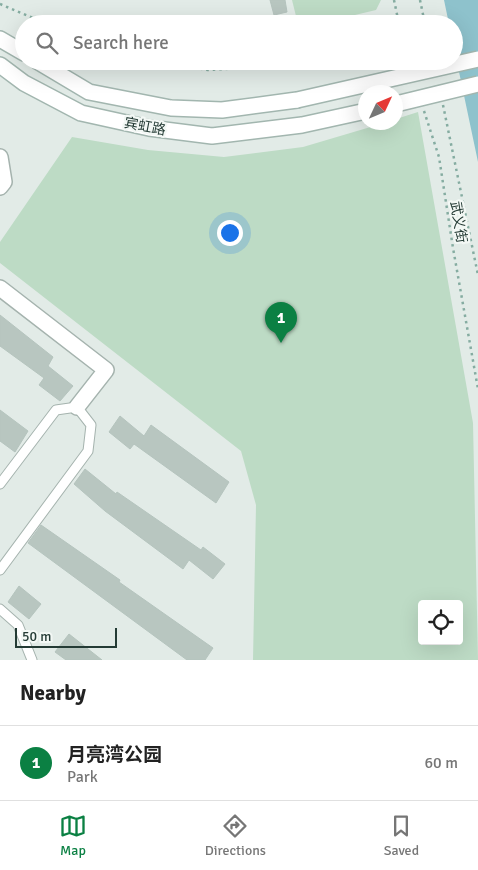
<!DOCTYPE html>
<html lang="en">
<head>
<meta charset="utf-8">
<style>
	:root { --surface:#fff; --page:#f6f6f6; --text:#222; --muted:#767676; --line:#e0e0e0; --accent:#0b8043 }
	body { margin:0; font-family:Signika,"Noto Sans SC",sans-serif; background:var(--page); color:var(--text) }
	.controls { position:absolute; right:15px; bottom:15px; display:grid; overflow:hidden; border-radius:5px; box-shadow:0 5px 20px #0002 }
	.controls button { width:45px; height:45px; display:grid; place-items:center; padding:0; border:0; border-bottom:1px solid var(--line); background:var(--surface); color:var(--text); font:25px sans-serif }
	.compass { position:absolute; left:358px; top:85px; width:45px; height:45px; border-radius:50%; background:var(--surface); box-shadow:0 5px 20px #0002; rotate:46deg }
	.scale { position:absolute; left:15px; bottom:12px; width:102px; box-sizing:border-box; padding-left:5px; border:2px solid #243b35; border-top:0; font-size:14px; line-height:18px; white-space:nowrap; color:#243b35; -webkit-text-stroke:4px #f3f8f5; paint-order:stroke }
	.you { position:absolute; left:229px; top:232px; width:18px; height:18px; margin:-12px; border:4px solid #fff; border-radius:50%; background:#1a73e8; box-shadow:0 0 0 8px #1a73e833 }
	.badge { display:grid; place-items:center; width:32px; height:32px; border-radius:50%; background:var(--accent); color:#fff; font-size:16px; font-weight:700 }
	.pin { position:absolute; translate:-50% -41px; filter:drop-shadow(0 1px 2px #0008) }
	.pin::after { content:''; position:absolute; top:26px; width:18px; height:15px; background:inherit; clip-path:polygon(0 0,100% 0,50% 100%) }
	.list { margin:0; padding:0; list-style:none }
	h2 { display:flex; justify-content:space-between; align-items:center; height:65px; margin:0; padding:0 20px; font-size:21px }
	h2 small { font-size:16px; font-weight:400; color:var(--muted) }
	.list li { display:grid; grid-template-columns:32px 1fr auto; gap:15px; align-items:center; box-sizing:border-box; height:75px; padding:0 20px; border-top:1px solid var(--line) }
	.list b { display:block; font-size:19px; white-space:nowrap }
	.list p { margin:0; font-size:16px; white-space:nowrap; color:var(--muted) }
	.list em { font-size:16px; font-style:normal; color:var(--muted) }
	.icon { flex:none; width:28px; height:28px; fill:none; stroke:currentColor; stroke-width:2; stroke-linecap:round; stroke-linejoin:round }
	.map { position:relative; flex:none; width:478px; height:660px; overflow:hidden }
	.search { position:absolute; background:var(--surface); box-shadow:0 5px 20px #0002; left:15px; right:15px; top:15px; height:55px; display:flex; align-items:center; gap:12px; box-sizing:border-box; padding:0 18px; border-radius:28px; color:var(--muted); font-size:19px }
	.sheet { height:140px; background:var(--surface) }
	nav { display:flex; justify-content:space-around; align-items:center; box-sizing:border-box; height:70px; border-top:1px solid var(--line); background:var(--surface); font-size:14px; color:var(--muted) }
	nav a { display:grid; justify-items:center; gap:2px }
	nav .on { color:var(--accent) }
	.map>svg:first-child { display:block }
	.green { fill:#bddbc5; fill-rule:evenodd }
	.water { fill:#8ec2cc }
	.building { fill:#b8c6c0; stroke:#b5c4be }
	.lines { fill:none; stroke-linecap:round; stroke-linejoin:round }
	.service-casing { stroke:#a5b3ae; stroke-width:11 }
	.minor-casing { stroke:#a5b3ae; stroke-width:18 }
	.tertiary-casing { stroke:#a5b3ae; stroke-width:18 }
	.secondary-casing { stroke:#a2b6af; stroke-width:18 }
	.path { stroke:#85aca1; stroke-width:2.5; stroke-dasharray:2.5 4; stroke-linecap:butt }
	.service { stroke:#fff; stroke-width:9 }
	.minor { stroke:#fff; stroke-width:15 }
	.tertiary { stroke:#fff; stroke-width:15 }
	.secondary { stroke:#fff; stroke-width:15 }
	.secondary-bridge-casing { stroke:#a2b6af; stroke-width:18; stroke-linecap:butt }
	.secondary-bridge { stroke:#fff; stroke-width:15 }
	.labels { text-anchor:middle; stroke-width:4.5; stroke-linejoin:round; paint-order:stroke }
	.street-label { font-size:14px; fill:#243b35; stroke:#f3f8f5 }
</style>
</head>
<body>
<div class="map">
<svg width="478" height="660" viewBox="0 0 478 660">
	<rect width="100%" height="100%" fill="#e2ebe7"/>
	<!-- green -->
	<path class="green" d="M292,0H381L376,10L317,24H298Z
		M418,112L473,423L478,660H253L256,505L241,451L0,263V242L72,137L148,150L224,157L303,147L384,123L396,122V119ZM422,604H459V641H422Z"/>
	<!-- water -->
	<path class="water" d="M444,0H478V162L454,48V24H449Z"/>
	<!-- building -->
	<path class="building" d="M270,0H285L287,12L274,15Z
		M0,315L53,357L48,366L73,386L60,401L39,385L44,378L0,346Z
		M0,410L28,431L15,452L0,441Z
		M120,416L144,436L151,425L229,482L216,503L134,444L130,449L109,432Z
		M85,469L116,494L117,492L201,550L203,547L225,564L213,579L189,560L183,569L105,511L74,484Z
		M41,525L120,580L119,582L213,648L205,660H187L28,543Z
		M19,586L41,604L29,619L8,602Z
		M69,634L102,660H66L55,652Z"/>
	<g class="lines">
		<!-- service casing -->
		<g class="service-casing">
			<path id="service" d="M0,484L56,410L77,407L91,425L88,451L0,570
				M0,609L18,625L32,660"/>
		</g>
		<!-- minor casing -->
		<g class="minor-casing">
			<path id="minor" d="M0,288L106,370L77,407"/>
		</g>
		<!-- tertiary casing -->
		<g class="tertiary-casing">
			<path id="tertiary" d="M0,157L4,182L0,187"/>
		</g>
		<!-- secondary casing -->
		<g class="secondary-casing">
			<path id="secondary" d="M0,39L24,53
				M37,61L89,92L171,108L222,110L297,100
				M0,65L24,83L81,113L149,128L212,136L302,125L366,111"/>
		</g>
		<!-- path -->
		<path class="path" d="M394,0L399,24
			M420,0L425,24
			M0,4L47,24
			M155,61L208,70L297,65L314,61
			M443,105L478,275
			M424,111L439,157L453,248L478,389"/>
		<!-- service -->
		<use href="#service" class="service"/>
		<!-- minor -->
		<use href="#minor" class="minor"/>
		<!-- tertiary -->
		<use href="#tertiary" class="tertiary"/>
		<!-- secondary -->
		<use href="#secondary" class="secondary"/>
		<!-- secondary-bridge casing -->
		<g class="secondary-bridge-casing">
			<path id="secondary-bridge" d="M297,100L478,59
				M396,104L478,84"/>
		</g>
		<!-- secondary-bridge -->
		<use href="#secondary-bridge" class="secondary-bridge"/>
	</g>
	<g class="labels">
		<!-- street labels -->
		<g class="street-label">
			<text transform="translate(145 126) rotate(11)" y="5">宾虹路</text>
			<text transform="translate(459 222) rotate(81)" y="5">武义街</text>
		</g>
	</g>
</svg>
<div class="controls">
<button><svg class="icon" aria-label="locate" viewBox="0 0 24 24"><circle cx="12" cy="12" r="6"/><path d="M12 2v4M12 18v4M2 12h4M18 12h4"/></svg></button>
</div>
<svg class="compass" viewBox="-18 -18 36 36"><path d="M0-13l5 13h-10z" fill="#e53935"/><path d="M0 13l5-13h-10z" fill="#767676"/></svg>
<div class="scale">50 m</div>
<div class="you"></div>
<div class="pin badge" style="left:281px;top:343px">1</div>
<div class="search"><svg class="icon" aria-label="search" viewBox="0 0 24 24"><circle cx="10" cy="10" r="6"/><path d="M15 15l6 6"/></svg>Search here</div>
</div>
<section class="sheet">
<h2>Nearby<small></small></h2>
<ul class="list">
<li><span class="badge">1</span><div><b>月亮湾公园</b><p>Park</p></div><em>60 m</em></li>
</ul>
</section>
<nav>
<a class="on"><svg class="icon" aria-label="map" viewBox="0 0 24 24"><path d="M3 6l6-2 6 2 6-2v14l-6 2-6-2-6 2zM9 4v14M15 6v14"/></svg>Map</a>
<a><svg class="icon" aria-label="directions" viewBox="0 0 24 24"><path d="M12 3l9 9-9 9-9-9zM9 14v-3h6M13 9l2 2-2 2"/></svg>Directions</a>
<a><svg class="icon" aria-label="saved" viewBox="0 0 24 24"><path d="M7 4h10v16l-5-4-5 4z"/></svg>Saved</a>
</nav>
</body>
</html>
